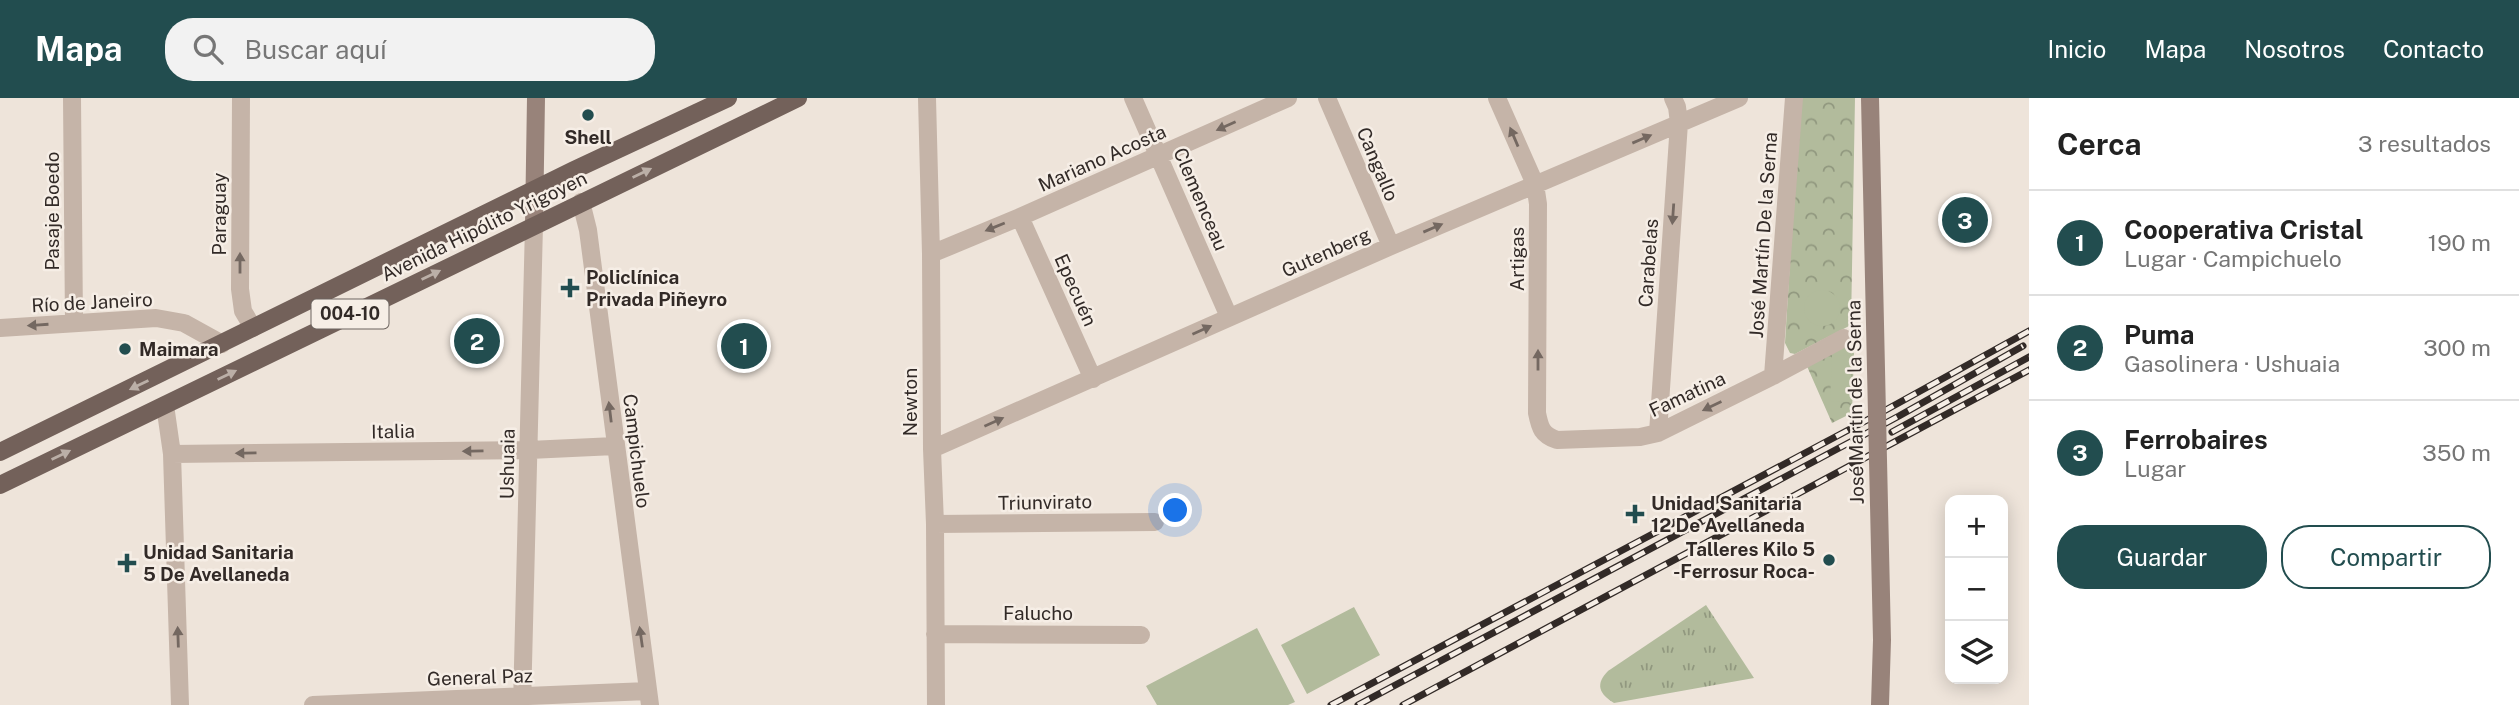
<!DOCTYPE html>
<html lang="es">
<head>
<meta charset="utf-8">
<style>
	:root { --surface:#fff; --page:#f2f2f2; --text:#222; --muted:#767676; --line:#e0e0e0; --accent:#224d4f }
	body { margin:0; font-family:"Public Sans",sans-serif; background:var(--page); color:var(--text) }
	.controls { position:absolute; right:21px; bottom:21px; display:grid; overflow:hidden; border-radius:14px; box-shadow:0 4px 18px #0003 }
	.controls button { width:63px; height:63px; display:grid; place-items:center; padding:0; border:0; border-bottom:2px solid var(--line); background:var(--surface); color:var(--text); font:35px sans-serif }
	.you { position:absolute; left:1176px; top:413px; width:24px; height:24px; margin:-18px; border:5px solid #fff; border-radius:50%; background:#1a73e8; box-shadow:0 0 0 10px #1a73e833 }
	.badge { display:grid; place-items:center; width:46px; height:46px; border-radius:50%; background:var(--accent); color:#fff; font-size:23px; font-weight:700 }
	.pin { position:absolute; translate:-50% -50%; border:4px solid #fff; box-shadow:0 2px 7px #0006 }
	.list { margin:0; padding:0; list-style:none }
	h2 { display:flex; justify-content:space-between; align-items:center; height:91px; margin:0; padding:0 28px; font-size:30px }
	h2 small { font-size:23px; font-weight:400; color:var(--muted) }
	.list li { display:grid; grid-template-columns:46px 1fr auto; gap:21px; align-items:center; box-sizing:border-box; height:105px; padding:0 28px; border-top:2px solid var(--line) }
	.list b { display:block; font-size:26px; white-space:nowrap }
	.list p { margin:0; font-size:23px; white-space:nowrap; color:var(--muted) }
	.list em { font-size:23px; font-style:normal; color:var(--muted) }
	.actions { display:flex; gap:14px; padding:21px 28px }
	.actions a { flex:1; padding:16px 0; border:2px solid var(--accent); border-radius:28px; text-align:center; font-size:24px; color:var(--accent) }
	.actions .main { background:var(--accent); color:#fff }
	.icon { flex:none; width:38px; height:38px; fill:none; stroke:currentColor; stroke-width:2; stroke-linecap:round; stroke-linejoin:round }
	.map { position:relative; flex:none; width:2029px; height:607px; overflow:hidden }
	header { display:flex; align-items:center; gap:42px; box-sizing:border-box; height:98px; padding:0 35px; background:var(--accent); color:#fff }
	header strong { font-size:33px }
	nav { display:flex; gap:38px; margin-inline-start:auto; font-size:24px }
	.search { width:490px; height:63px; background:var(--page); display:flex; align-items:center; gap:18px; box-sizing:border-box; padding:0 24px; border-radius:28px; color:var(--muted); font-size:26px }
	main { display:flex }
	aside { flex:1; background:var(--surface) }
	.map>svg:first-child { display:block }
	.grass { fill:url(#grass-tufts) }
	.park { fill:url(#park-crowns) }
	.pitch { fill:#b2bb9c }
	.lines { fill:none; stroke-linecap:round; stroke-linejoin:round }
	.street { stroke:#c5b4a8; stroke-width:18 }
	.secondary { stroke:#98837a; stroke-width:18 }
	.primary { stroke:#73615a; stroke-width:18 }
	.rail-casing { stroke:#322a27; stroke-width:7 }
	.rail { stroke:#f6eee6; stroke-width:4.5; stroke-dasharray:13; stroke-linecap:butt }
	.secondary-bridge { stroke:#98837a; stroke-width:18 }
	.oneway { fill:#746861 }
	.oneway2 { fill:#bbafa7 }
	.poi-dot { fill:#224d4f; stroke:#f6eee6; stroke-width:2.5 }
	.labels { text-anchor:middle; stroke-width:5; stroke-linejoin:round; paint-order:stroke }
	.shield { fill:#f6eee6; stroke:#6d6560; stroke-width:2 }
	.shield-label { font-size:18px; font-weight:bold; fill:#322a27 }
	.poi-label { font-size:19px; font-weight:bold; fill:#322a27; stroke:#f6eee6; text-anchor:start }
	.street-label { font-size:19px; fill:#322a27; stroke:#f6eee6 }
</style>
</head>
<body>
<header>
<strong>Mapa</strong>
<div class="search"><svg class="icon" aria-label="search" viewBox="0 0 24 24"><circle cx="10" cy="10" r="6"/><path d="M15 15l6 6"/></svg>Buscar aquí</div>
<nav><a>Inicio</a><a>Mapa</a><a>Nosotros</a><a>Contacto</a></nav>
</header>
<main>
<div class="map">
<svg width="2029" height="607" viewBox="0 0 2029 607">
	<defs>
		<pattern id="grass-tufts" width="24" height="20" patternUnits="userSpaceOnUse" patternTransform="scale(1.75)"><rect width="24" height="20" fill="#b2bb9c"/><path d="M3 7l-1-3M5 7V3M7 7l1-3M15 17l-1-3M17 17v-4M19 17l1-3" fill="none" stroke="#91987f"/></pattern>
		<pattern id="park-crowns" width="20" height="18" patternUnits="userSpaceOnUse" patternTransform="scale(1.75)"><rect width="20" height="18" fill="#b2bb9c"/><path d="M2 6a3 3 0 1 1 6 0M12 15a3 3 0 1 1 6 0" fill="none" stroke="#91987f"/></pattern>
	</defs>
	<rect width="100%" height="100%" fill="#eee4da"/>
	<!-- grass -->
	<path class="grass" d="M1706,507L1754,580L1614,605C1599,596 1595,586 1608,573Z"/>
	<!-- park -->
	<path class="park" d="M1800,0H1855L1851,227L1795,256L1790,255L1785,245Z
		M1848,246L1852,249L1854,254L1852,315L1832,325L1806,266Z"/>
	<!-- pitch -->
	<path class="pitch" d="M1804 210a18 18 0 1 1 36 0a18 18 0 1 1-36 0Z
		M1832,257L1852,258L1851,304L1830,303Z
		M1354,509L1380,557L1307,596L1281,547Z
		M1257,530L1295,604L1288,607H1157L1146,588Z"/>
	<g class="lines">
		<!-- street -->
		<path class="street" d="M72,0L74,225
			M241,0L240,191L243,213L253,230
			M927,0L931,156L932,351L935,426L936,607
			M1133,0L1229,219
			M1327,0L1391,148
			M1497,0L1535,86L1538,106L1537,315C1540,330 1542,337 1557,342L1640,339L1658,335L1773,278L1844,240
			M581,104L588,132L650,607
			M1020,119L1093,281
			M931,156L1020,119L1288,0
			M0,230L156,220L184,225L222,246
			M1773,278L1794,0
			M165,307L172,356L180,607
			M1658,335L1679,25L1677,9L1673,0
			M932,351L1391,148L1739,0
			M172,356L529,352L615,348
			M935,426L1155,424
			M935,536L1141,537
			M313,607L648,593
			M522,607L534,127"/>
		<!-- secondary -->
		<path class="secondary" d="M534,127L536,0"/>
		<!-- primary -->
		<path class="primary" d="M0,354L574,72L728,0
			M0,387L798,0"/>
		<!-- rail casing -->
		<g class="rail-casing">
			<path id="rail" d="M1892,334L2029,259
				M1331,607L1884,313L2029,233
				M1358,607L1899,318L2023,248
				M1403,607L2029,272"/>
		</g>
		<!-- rail -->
		<use href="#rail" class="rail"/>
		<!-- secondary-bridge -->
		<path class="secondary-bridge" d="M1870,0L1882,542L1880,607"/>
	</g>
	<!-- one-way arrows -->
	<defs><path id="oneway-solid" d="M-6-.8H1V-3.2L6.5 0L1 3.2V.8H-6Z" transform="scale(1.75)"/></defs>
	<g class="oneway">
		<use href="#oneway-solid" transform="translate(1226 28) rotate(156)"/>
		<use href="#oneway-solid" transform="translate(1514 39) rotate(-113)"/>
		<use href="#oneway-solid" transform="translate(1642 41) rotate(-23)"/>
		<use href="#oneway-solid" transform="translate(1673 116) rotate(94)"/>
		<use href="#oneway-solid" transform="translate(995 129) rotate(158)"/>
		<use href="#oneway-solid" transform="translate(1433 130) rotate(-23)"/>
		<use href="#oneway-solid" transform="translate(240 165) rotate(-90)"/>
		<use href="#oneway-solid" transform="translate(38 227) rotate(176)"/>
		<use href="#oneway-solid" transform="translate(1202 232) rotate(-24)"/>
		<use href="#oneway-solid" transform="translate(1538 262) rotate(-90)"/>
		<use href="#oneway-solid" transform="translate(1712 308) rotate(154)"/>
		<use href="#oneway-solid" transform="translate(610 314) rotate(-97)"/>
		<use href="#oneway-solid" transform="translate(994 324) rotate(-24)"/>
		<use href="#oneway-solid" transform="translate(473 353) rotate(179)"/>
		<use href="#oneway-solid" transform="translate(246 355) rotate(179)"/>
		<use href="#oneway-solid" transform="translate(178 539) rotate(-92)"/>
		<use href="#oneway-solid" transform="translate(641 539) rotate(-98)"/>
	</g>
	<g class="oneway2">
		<use href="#oneway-solid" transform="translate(642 75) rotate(-26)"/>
		<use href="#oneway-solid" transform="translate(431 177) rotate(-26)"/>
		<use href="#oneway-solid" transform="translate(227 277) rotate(-26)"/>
		<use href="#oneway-solid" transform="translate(139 287) rotate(154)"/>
		<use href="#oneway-solid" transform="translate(61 357) rotate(-26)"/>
	</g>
	<!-- markers -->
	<g class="poi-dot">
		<circle cx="588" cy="17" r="7"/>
		<path d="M566.5 179.5h7v7h7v7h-7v7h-7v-7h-7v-7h7z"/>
		<circle cx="125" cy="251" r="7"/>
		<path d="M1631.5 405.5h7v7h7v7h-7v7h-7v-7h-7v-7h7z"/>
		<circle cx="1829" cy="462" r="7"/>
		<path d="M123.5 454.5h7v7h7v7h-7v7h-7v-7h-7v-7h7z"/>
	</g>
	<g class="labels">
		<!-- shield labels -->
		<rect class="shield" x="311.5" y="201.5" width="77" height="29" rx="5"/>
		<g class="shield-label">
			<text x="350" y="222">004-10</text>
		</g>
		<!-- poi labels -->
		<g class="poi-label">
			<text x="588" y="46" text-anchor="middle">Shell</text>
			<text x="586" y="186">Policlínica<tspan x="586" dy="22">Privada Piñeyro</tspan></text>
			<text x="139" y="258">Maimara</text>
			<text x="1651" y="412">Unidad Sanitaria<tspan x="1651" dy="22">12 De Avellaneda</tspan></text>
			<text x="1815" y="458" text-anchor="end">Talleres Kilo 5<tspan x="1815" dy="22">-Ferrosur Roca-</tspan></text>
			<text x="143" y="461">Unidad Sanitaria<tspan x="143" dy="22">5 De Avellaneda</tspan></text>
		</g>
		<!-- street labels -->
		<g class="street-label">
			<text transform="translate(1102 60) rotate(-24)" y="7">Mariano Acosta</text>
			<text transform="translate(1378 66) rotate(67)" y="7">Cangallo</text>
			<text transform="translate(1201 101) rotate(67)" y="7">Clemenceau</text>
			<text transform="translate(52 113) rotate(-90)" y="7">Pasaje Boedo</text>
			<text transform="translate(219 116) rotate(-90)" y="7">Paraguay</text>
			<text transform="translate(484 128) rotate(-26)" y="7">Avenida Hipólito Yrigoyen</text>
			<text transform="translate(1763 137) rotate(-86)" y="7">José Martín De la Serna</text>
			<text transform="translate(1326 154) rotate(-24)" y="7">Gutenberg</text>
			<text transform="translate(1517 161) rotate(-90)" y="7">Artigas</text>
			<text transform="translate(1648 165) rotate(-86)" y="7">Carabelas</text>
			<text transform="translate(1076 192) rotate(66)" y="7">Epecuén</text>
			<text transform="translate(92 204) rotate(-3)" y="7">Río de Janeiro</text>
			<text transform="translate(1687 296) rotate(-25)" y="7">Famatina</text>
			<text transform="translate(910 304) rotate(-90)" y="7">Newton</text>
			<text transform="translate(1855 304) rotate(-91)" y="7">José Martín de la Serna</text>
			<text transform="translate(393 333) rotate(-1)" y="7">Italia</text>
			<text transform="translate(637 353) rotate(83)" y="7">Campichuelo</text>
			<text transform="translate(507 366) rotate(-89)" y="7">Ushuaia</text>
			<text transform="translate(1045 404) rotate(-1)" y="7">Triunvirato</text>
			<text x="1038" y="522">Falucho</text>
			<text transform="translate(480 579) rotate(-2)" y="7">General Paz</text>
		</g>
	</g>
</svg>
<div class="controls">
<button>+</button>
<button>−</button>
<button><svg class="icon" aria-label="layers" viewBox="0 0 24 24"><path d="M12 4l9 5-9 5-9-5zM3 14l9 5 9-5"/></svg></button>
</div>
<div class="you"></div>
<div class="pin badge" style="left:744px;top:248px">1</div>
<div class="pin badge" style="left:477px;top:243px">2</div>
<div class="pin badge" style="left:1965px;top:122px">3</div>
</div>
<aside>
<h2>Cerca<small>3 resultados</small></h2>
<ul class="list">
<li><span class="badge">1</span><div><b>Cooperativa Cristal</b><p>Lugar · Campichuelo</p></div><em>190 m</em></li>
<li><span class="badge">2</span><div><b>Puma</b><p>Gasolinera · Ushuaia</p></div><em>300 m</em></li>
<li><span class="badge">3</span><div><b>Ferrobaires</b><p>Lugar</p></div><em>350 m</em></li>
</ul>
<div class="actions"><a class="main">Guardar</a><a>Compartir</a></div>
</aside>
</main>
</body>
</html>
